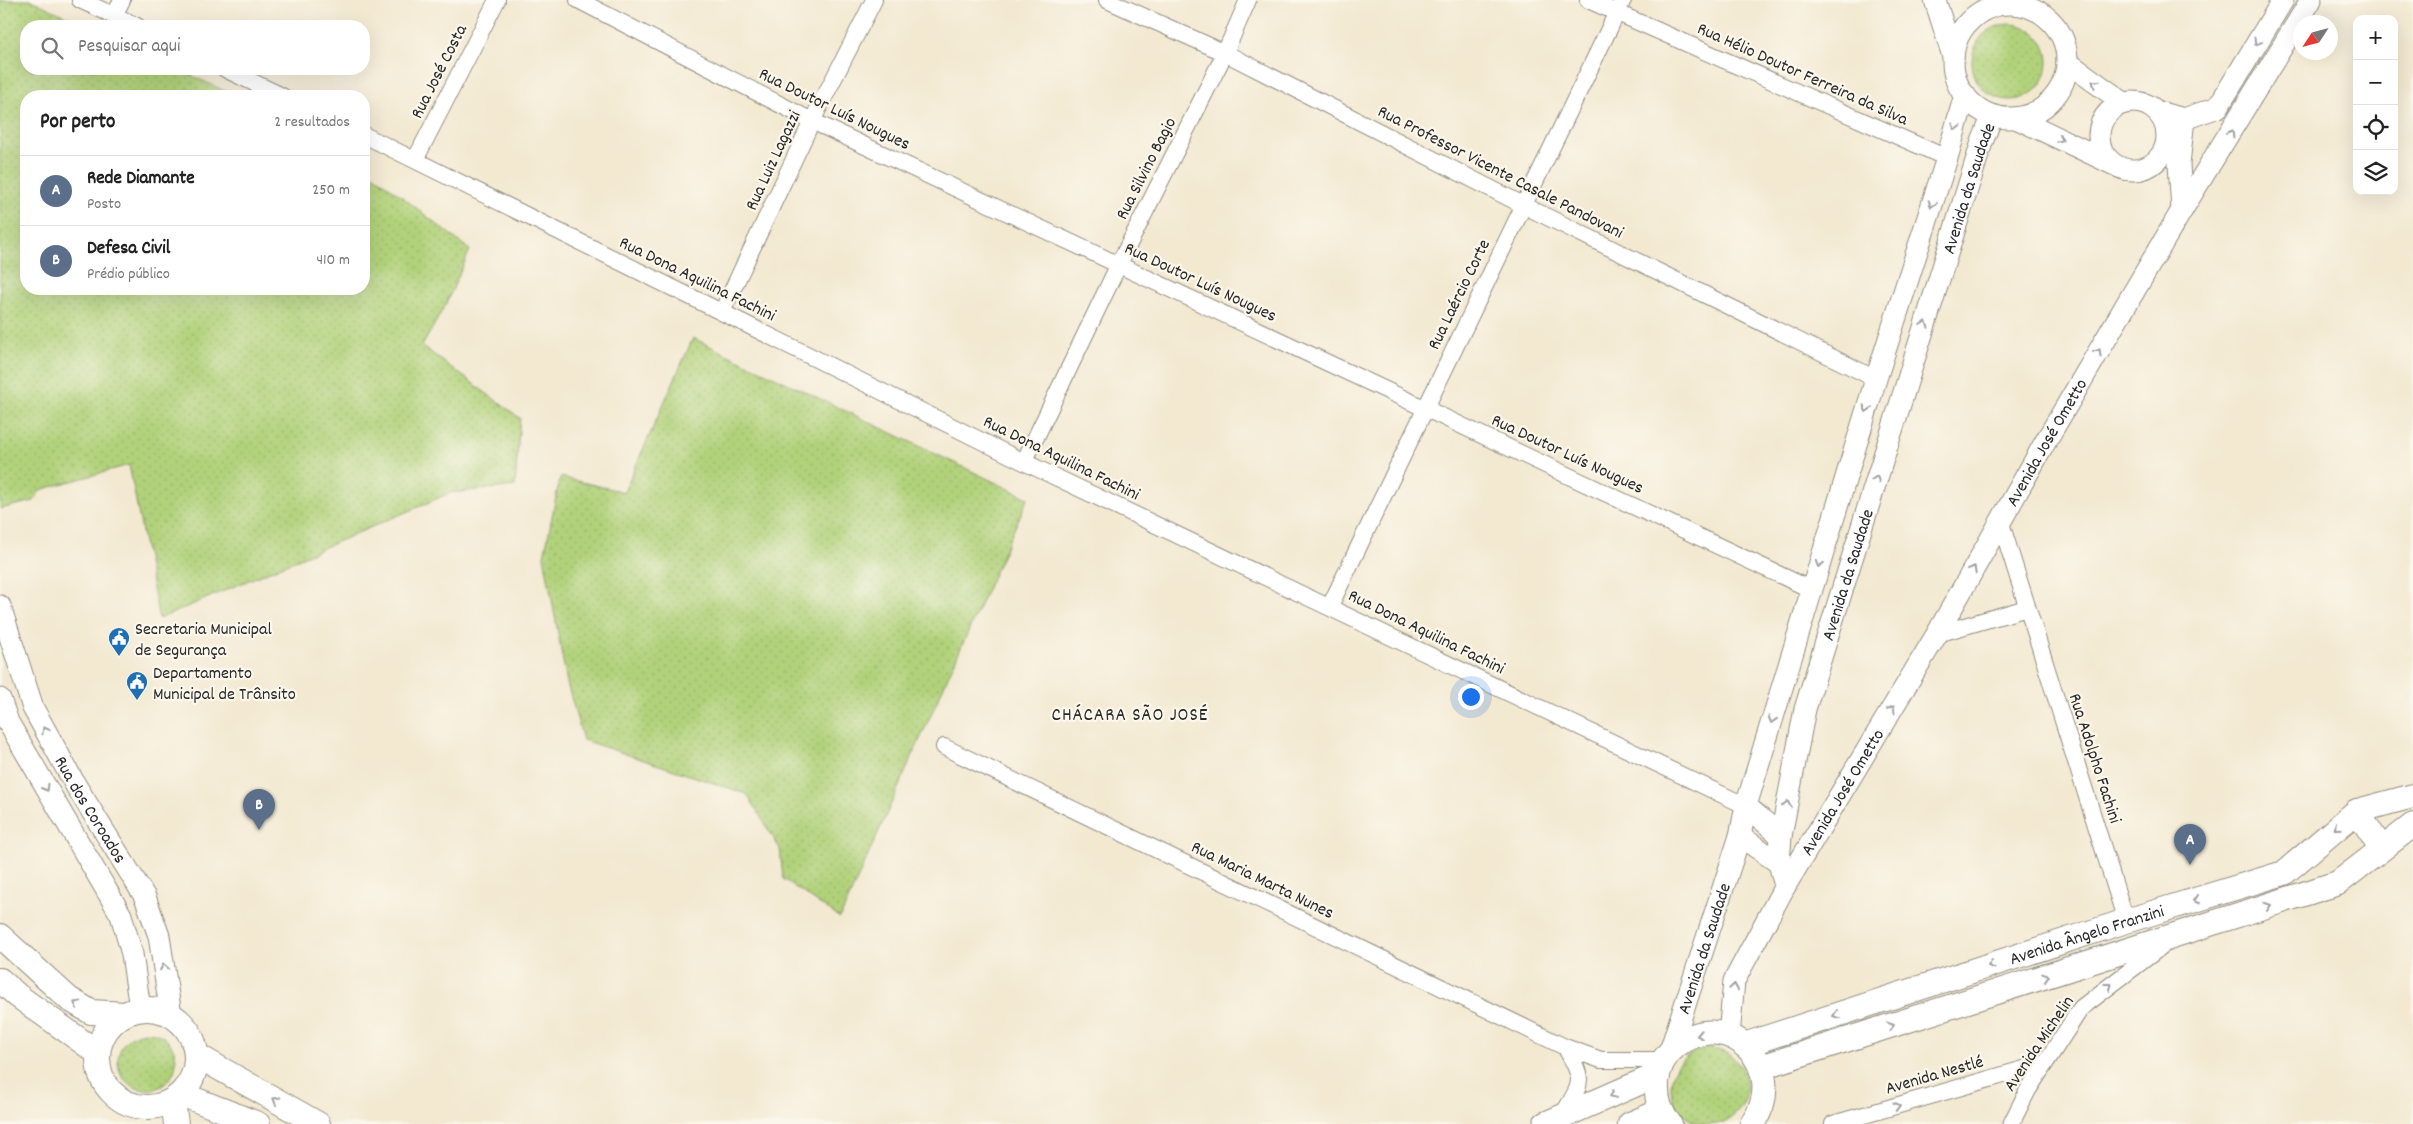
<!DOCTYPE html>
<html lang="pt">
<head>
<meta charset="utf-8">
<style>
	:root { --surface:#fff; --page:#f6f6f6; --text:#222; --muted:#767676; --line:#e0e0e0; --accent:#1a73e8 }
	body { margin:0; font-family:Dekko,sans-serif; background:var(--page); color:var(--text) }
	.controls { position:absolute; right:15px; top:15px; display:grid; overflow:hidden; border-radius:10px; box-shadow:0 5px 20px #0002 }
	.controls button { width:45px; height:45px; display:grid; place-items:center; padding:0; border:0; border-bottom:1px solid var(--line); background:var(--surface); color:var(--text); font:25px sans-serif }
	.compass { position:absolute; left:2293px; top:15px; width:45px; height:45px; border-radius:50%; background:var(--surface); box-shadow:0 5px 20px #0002; rotate:234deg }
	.you { position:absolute; left:1470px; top:696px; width:18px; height:18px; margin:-12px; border:4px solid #fff; border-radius:50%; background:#1a73e8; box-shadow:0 0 0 8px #1a73e833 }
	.badge { display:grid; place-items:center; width:32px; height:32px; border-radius:50%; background:var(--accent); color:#fff; font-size:16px; font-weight:700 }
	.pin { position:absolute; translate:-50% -41px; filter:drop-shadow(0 1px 2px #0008) }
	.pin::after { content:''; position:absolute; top:26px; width:18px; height:15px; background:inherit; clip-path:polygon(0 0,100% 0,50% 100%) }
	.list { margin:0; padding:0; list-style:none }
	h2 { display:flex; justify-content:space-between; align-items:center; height:65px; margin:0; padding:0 20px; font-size:21px }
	h2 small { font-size:16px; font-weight:400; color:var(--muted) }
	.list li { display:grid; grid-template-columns:32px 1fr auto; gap:15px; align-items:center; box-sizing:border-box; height:70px; padding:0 20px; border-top:1px solid var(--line) }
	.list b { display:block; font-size:19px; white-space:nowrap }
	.list p { margin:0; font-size:16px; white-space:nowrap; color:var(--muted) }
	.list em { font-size:16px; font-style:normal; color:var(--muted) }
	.icon { flex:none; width:28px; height:28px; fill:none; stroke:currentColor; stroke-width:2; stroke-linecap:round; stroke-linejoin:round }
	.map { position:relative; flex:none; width:2413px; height:1124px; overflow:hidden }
	.search { position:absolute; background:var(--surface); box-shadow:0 5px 20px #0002; left:20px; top:20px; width:350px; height:55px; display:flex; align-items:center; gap:12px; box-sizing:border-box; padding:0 18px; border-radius:20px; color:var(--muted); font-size:19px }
	.panel { position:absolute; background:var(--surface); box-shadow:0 5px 20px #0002; left:20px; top:90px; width:350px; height:205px; border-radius:20px }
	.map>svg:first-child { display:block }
	.grass { fill:url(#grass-dots); stroke:#6e7e52 }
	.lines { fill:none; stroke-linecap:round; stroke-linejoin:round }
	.minor-casing { stroke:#8f8a7e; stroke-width:18 }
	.tertiary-casing { stroke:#8f8a7e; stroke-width:23 }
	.secondary-casing { stroke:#8f8a7e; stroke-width:26 }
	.minor { stroke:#fff; stroke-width:16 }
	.tertiary { stroke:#fff; stroke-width:21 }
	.secondary { stroke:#fff; stroke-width:24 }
	.oneway { stroke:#a0a0a0 }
	.labels { text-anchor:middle; stroke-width:4.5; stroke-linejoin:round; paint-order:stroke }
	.street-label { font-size:18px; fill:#2b2b2b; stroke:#fbf7ec }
	.poi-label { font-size:18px; fill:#2b2b2b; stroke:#fbf7ec; text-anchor:start }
	.neighbourhood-label { font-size:19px; letter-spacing:1px; fill:#2b2b2b; stroke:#fbf7ec }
</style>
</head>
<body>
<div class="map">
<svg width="2413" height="1124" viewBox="0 0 2413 1124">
	<defs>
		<pattern id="grass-dots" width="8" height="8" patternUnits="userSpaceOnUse" patternTransform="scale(1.25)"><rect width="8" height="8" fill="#b1d27a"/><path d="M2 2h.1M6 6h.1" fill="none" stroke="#98b46a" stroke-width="1.8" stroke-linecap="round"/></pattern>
	</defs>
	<rect width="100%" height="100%" fill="#fbf7ec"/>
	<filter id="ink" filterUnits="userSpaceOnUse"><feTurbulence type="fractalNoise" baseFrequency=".02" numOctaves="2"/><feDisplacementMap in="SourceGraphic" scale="10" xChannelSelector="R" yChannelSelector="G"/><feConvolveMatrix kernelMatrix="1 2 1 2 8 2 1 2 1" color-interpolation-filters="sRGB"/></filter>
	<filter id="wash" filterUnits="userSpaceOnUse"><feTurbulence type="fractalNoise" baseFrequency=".0096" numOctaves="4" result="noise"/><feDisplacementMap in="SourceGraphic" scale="20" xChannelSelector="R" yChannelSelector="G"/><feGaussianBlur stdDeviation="1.12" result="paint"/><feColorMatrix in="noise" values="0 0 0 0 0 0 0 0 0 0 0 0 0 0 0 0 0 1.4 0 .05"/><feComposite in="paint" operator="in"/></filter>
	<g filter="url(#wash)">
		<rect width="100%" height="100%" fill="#f3e9d1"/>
		<!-- grass -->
		<path class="grass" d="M0,0H31L87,26H26V69H177L236,96H26V289H364V167L470,250L445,306L422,346L520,418L515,486L450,493L159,619L129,465L40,490L34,501L0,509Z
			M1972 62a38 38 0 1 1 76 0a38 38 0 1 1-76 0Z
			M693,338L1028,498L840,918L783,879L780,849L747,794L583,740L567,683L544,556L560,477L624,492Z
			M118 1061a29 29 0 1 1 58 0a29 29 0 1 1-58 0Z
			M1671 1087a38 38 0 1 1 76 0a38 38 0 1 1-76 0Z"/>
	</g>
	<g filter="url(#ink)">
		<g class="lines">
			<!-- minor casing -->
			<g class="minor-casing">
				<path id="minor" d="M80,0L137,26
					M578,0L812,121L1812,590
					M1107,0L1225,53L1523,205L1876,379
					M1588,0L1947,158
					M114,16L122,0
					M225,69L282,96
					M364,135L1024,462L1746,806
					M415,160L497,0
					M722,312L812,121L874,0
					M1024,462L1119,264L1225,53L1248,0
					M2000,520L2126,921
					M1330,606L1623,0
					M1937,634L2027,608
					M944,747L1565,1047L1601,1060H1663
					M1561,1118C1581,1082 1587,1084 1565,1047
					M1833,1124L2045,1063
					M2011,1124L2028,1090L2081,1008L2166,943"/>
			</g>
			<!-- tertiary casing -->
			<g class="tertiary-casing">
				<g id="tertiary">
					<path d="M1935,0L1953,56"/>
					<circle cx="2010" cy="61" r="57"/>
					<path d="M2067,62L2124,103"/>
					<circle cx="2133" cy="136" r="34"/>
					<path d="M2157,112L2184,119L2218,107L2283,0"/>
					<path d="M2016,118L2113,164"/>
					<path d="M2182,210L2179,164L2184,119"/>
					<path id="s1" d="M0,606L33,708L76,786L145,897L159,936L171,1015"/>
					<path d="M0,699L8,722L121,915L132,954L140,1009"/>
					<path d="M1746,806L1781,836"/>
					<path d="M1740,836L1779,863"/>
					<path id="s2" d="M1785,886L1937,634L2047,439L2182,210L2311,0"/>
					<path id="s3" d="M1729,1036L1734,981L1785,886L1779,863L1781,836L1805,709L1982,142L1992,117L1996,116"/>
					<path id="s4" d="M1670,1051L1740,836L1746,806L1876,379L1947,158L1965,95"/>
				</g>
			</g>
			<!-- secondary casing -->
			<g class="secondary-casing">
				<g id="secondary">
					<path d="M2357,811L2381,848"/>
					<path d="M0,936L69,999L91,1012L124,1014"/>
					<path d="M0,980L18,996L98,1053"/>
					<circle cx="147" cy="1058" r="49"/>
					<path id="s5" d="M1744,1045L2126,921L2284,873L2357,811L2413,796"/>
					<path d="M196,1055L318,1124"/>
					<path d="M1761,1067L2338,883L2413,825"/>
					<path d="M181,1094L258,1124"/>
					<path d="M173,1100L176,1124"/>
					<path d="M1545,1124L1657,1075"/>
					<path d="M1630,1124L1661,1111"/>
					<path d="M1670,1124C1659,1112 1656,1097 1657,1082C1658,1068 1665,1055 1676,1046C1727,1004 1792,1068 1752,1124"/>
				</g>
			</g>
			<!-- minor -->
			<use href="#minor" class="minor"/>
			<!-- tertiary -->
			<use href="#tertiary" class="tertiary"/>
			<!-- secondary -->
			<use href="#secondary" class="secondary"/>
		</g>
		<!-- one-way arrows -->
		<defs><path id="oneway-chevron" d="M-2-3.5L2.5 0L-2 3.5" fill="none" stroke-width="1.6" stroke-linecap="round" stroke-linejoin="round" transform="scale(1.25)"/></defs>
		<g class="oneway">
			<use href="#oneway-chevron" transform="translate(2257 42) rotate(121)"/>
			<use href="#oneway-chevron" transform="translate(2095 83) rotate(-144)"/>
			<use href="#oneway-chevron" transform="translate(1956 127) rotate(105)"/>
			<use href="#oneway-chevron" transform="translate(2231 133) rotate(-59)"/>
			<use href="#oneway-chevron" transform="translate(2060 139) rotate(26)"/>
			<use href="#oneway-chevron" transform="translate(1932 204) rotate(108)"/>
			<use href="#oneway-chevron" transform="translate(1925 324) rotate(-72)"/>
			<use href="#oneway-chevron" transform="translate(2098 352) rotate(-59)"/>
			<use href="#oneway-chevron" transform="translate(1867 409) rotate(107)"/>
			<use href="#oneway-chevron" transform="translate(1876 479) rotate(-73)"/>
			<use href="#oneway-chevron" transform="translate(1819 564) rotate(107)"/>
			<use href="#oneway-chevron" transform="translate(1973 569) rotate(-61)"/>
			<use href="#oneway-chevron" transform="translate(1892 709) rotate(-59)"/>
			<use href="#oneway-chevron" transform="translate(1772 720) rotate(107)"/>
			<use href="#oneway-chevron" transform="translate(45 730) rotate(-119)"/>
			<use href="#oneway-chevron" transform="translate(46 788) rotate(60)"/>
			<use href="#oneway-chevron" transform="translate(1787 804) rotate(-79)"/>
			<use href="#oneway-chevron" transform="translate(2337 827) rotate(139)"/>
			<use href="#oneway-chevron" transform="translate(2196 900) rotate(163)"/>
			<use href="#oneway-chevron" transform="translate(2268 906) rotate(-18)"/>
			<use href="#oneway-chevron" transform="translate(1991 965) rotate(162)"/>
			<use href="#oneway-chevron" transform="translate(164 967) rotate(-99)"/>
			<use href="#oneway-chevron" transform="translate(2046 977) rotate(-18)"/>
			<use href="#oneway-chevron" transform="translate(2109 986) rotate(-37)"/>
			<use href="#oneway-chevron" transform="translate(1734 987) rotate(-81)"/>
			<use href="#oneway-chevron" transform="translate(77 1004) rotate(-151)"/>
			<use href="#oneway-chevron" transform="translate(1836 1015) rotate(162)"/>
			<use href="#oneway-chevron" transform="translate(1891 1026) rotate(-18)"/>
			<use href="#oneway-chevron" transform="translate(1700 1035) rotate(169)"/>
			<use href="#oneway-chevron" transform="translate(1613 1095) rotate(156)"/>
			<use href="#oneway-chevron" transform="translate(276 1100) rotate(-150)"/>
			<use href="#oneway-chevron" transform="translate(1897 1106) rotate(-16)"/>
		</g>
	</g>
	<!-- icons -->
	<defs>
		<g id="civic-pin" transform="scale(1.125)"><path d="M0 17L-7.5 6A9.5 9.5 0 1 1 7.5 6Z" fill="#1f6fb2" stroke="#fbf7ec"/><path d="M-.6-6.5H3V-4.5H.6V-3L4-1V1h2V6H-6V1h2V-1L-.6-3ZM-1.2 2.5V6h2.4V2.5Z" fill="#fff"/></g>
	</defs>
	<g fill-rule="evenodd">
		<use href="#civic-pin" x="119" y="638"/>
		<use href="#civic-pin" x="137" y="682"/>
	</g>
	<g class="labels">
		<!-- street labels -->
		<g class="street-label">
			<text transform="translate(438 71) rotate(-63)" y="6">Rua José Costa</text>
			<text transform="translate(1803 73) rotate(24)" y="6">Rua Hélio Doutor Ferreira da Silva</text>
			<text transform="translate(835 108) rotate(26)" y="6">Rua Doutor Luís Nougues</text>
			<text transform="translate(772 160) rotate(-65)" y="6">Rua Luiz Lagazzi</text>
			<text transform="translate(1145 168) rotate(-63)" y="6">Rua Silvino Bagio</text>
			<text transform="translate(1501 171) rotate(27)" y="6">Rua Professor Vicente Casale Pandovani</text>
			<text dy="6" stroke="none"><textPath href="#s3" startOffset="889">Avenida da Saudade</textPath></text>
			<text transform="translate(698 278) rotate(26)" y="6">Rua Dona Aquilina Fachini</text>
			<text transform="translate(1201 281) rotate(25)" y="6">Rua Doutor Luís Nougues</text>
			<text transform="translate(1458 294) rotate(-64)" y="6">Rua Laércio Corte</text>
			<text dy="6" stroke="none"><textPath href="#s2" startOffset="515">Avenida José Ometto</textPath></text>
			<text transform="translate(1568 453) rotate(25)" y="6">Rua Doutor Luís Nougues</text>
			<text transform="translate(1062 457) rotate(26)" y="6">Rua Dona Aquilina Fachini</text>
			<text dy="6" stroke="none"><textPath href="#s3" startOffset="484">Avenida da Saudade</textPath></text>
			<text transform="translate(1427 631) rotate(26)" y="6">Rua Dona Aquilina Fachini</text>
			<text transform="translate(2096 758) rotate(72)" y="6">Rua Adolpho Fachini</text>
			<text dy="6" stroke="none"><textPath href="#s2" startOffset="110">Avenida José Ometto</textPath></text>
			<text dy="6" stroke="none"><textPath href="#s1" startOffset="224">Rua dos Coroados</textPath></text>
			<text transform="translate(1263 879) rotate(26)" y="6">Rua Maria Marta Nunes</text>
			<text dy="6" stroke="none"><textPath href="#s5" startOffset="360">Avenida Ângelo Franzini</textPath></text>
			<text dy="6" stroke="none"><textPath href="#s4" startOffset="108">Avenida da Saudade</textPath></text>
			<text transform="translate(2038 1043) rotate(-56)" y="6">Avenida Michelin</text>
			<text transform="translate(1934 1074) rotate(-16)" y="6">Avenida Nestlé</text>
		</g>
		<!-- poi labels -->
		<g class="poi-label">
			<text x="135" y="634">Secretaria Municipal<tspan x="135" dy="21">de Segurança</tspan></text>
			<text x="153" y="678">Departamento<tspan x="153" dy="21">Municipal de Trânsito</tspan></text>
		</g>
		<!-- neighbourhood labels -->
		<g class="neighbourhood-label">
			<text x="1130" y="720">CHÁCARA SÃO JOSÉ</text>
		</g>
	</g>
</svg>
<div class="controls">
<button>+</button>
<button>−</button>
<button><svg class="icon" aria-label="locate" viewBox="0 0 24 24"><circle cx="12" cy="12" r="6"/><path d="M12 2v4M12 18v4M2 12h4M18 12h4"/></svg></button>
<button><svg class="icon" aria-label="layers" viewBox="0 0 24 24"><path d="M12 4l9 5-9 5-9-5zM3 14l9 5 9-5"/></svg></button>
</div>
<svg class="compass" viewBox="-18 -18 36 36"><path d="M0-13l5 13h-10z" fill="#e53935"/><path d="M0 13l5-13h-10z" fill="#767676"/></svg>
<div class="you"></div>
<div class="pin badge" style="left:2190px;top:865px;background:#5c6f8a">A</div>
<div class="pin badge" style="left:259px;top:830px;background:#5c6f8a">B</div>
<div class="search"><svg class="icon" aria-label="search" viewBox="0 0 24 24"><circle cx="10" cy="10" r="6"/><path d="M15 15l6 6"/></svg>Pesquisar aqui</div>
<section class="panel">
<h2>Por perto<small>2 resultados</small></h2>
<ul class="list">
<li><span class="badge" style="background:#5c6f8a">A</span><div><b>Rede Diamante</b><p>Posto</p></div><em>250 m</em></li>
<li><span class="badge" style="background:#5c6f8a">B</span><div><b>Defesa Civil</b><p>Prédio público</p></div><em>410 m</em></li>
</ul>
</section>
</div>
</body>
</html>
